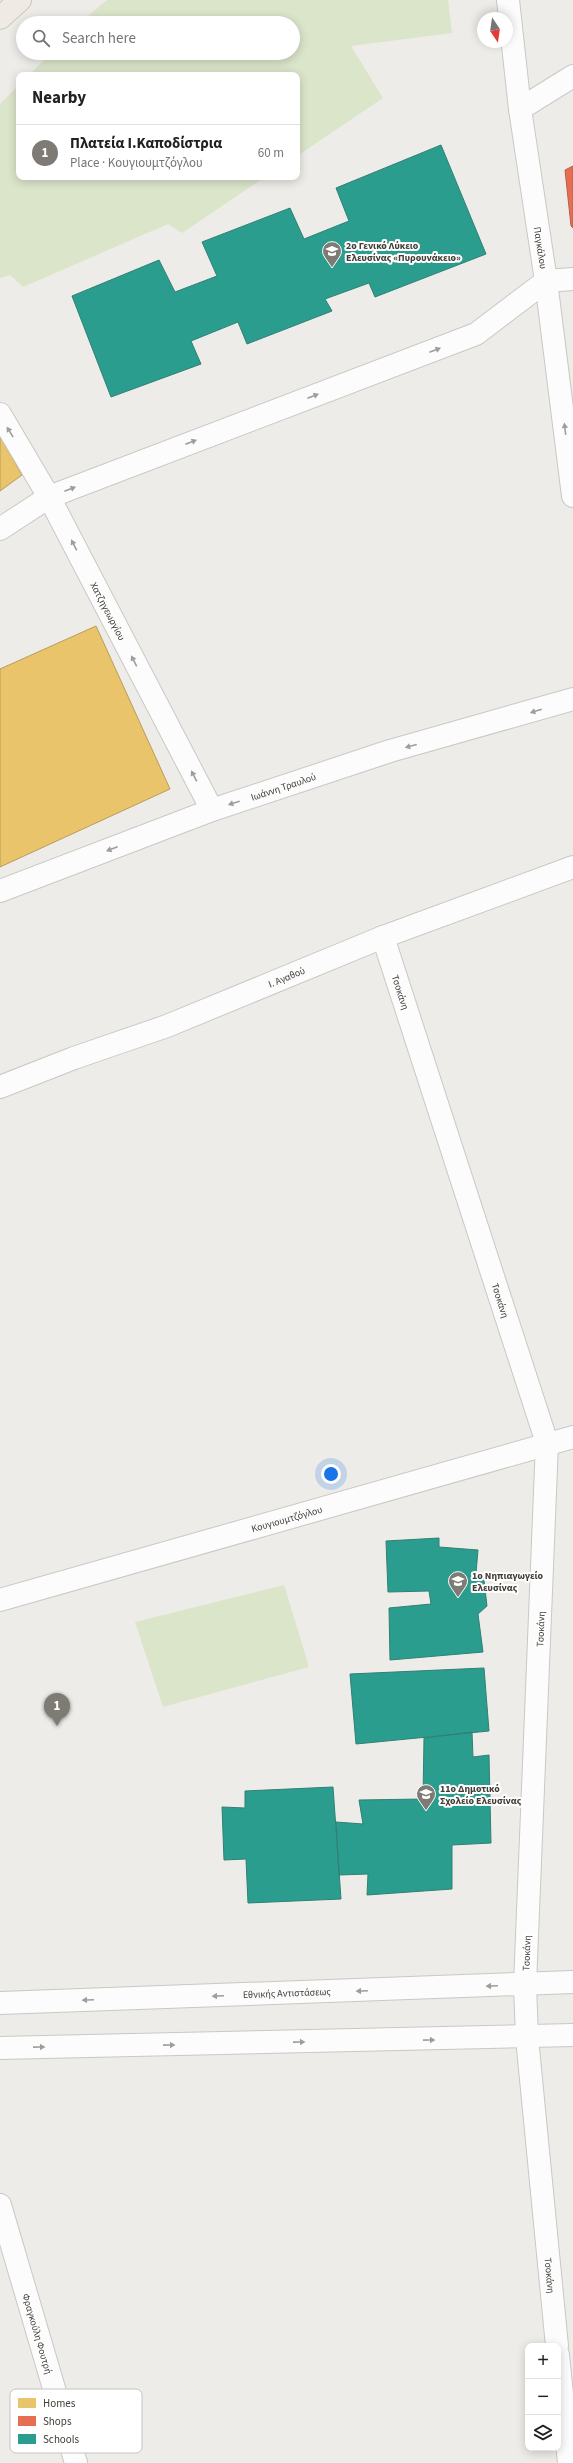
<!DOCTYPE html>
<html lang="en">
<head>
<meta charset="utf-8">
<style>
	:root { --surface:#fff; --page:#f2f2f2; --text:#202124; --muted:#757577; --line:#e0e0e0; --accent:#7e7a74 }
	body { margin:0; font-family:"Source Sans 3",sans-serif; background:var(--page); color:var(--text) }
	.controls { position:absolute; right:12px; bottom:12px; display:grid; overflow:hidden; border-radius:8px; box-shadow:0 2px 10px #0003 }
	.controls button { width:36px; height:36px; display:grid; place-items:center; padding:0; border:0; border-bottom:1px solid var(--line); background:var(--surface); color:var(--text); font:20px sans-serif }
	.compass { position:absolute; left:477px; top:12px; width:36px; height:36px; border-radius:50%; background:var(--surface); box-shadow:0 2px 10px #0003; rotate:167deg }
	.you { position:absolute; left:331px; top:1474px; width:14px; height:14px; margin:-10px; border:3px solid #fff; border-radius:50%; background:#1a73e8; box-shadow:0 0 0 6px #1a73e833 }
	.badge { display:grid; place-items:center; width:26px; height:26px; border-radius:50%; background:var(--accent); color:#fff; font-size:13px; font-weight:700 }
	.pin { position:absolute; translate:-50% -33px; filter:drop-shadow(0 1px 2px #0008) }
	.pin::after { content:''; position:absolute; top:21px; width:14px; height:12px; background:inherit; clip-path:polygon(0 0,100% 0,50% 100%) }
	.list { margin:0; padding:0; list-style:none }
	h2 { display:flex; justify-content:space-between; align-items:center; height:52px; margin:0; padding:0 16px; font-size:17px }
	h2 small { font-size:13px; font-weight:400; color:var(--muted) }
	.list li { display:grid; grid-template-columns:26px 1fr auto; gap:12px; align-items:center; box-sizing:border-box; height:56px; padding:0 16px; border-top:1px solid var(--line) }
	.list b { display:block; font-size:15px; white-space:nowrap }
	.list p { margin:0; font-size:13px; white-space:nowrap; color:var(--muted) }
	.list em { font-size:13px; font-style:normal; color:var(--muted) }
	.icon { flex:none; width:22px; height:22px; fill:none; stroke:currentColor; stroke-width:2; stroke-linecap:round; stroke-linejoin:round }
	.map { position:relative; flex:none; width:573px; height:2463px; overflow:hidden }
	.search { position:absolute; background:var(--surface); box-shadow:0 2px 10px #0003; left:16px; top:16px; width:284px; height:44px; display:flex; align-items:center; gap:10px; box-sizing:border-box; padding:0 14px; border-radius:22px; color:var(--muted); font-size:15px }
	.panel { position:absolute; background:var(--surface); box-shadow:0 2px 10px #0003; left:16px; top:72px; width:284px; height:108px; border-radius:8px }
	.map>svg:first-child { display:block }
	.green { fill:#dbe5ca }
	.homes { fill:#e9c46a; stroke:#b79c5a }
	.shops { fill:#e76f51; stroke:#b66049 }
	.schools { fill:#2a9d8f; stroke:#318074 }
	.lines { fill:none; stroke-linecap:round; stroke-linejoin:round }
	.minor-casing { stroke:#cac8c4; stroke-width:24 }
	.major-casing { stroke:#cec7b8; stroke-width:24 }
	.minor { stroke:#fcfcfc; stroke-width:22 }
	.major { stroke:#efebe4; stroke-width:22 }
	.oneway { fill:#9f9c99 }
	.labels { text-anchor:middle; stroke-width:4; stroke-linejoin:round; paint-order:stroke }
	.poi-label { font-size:10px; font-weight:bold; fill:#423d36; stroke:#fff; text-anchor:start }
	.street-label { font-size:10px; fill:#423d36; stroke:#fff }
	.key { fill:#fff; stroke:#c6c5c3; stroke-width:1 }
	.key-label { font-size:11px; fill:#423d36 }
</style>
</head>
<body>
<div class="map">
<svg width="573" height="2463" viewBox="0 0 573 2463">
	<rect width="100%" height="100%" fill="#edece8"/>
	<!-- green -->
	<path class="green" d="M107,0H448L452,33L351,46L383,98L297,156V75H29L51,53H293V23H80Z
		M19,85V177H265L182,233L168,224L23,287L10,275L0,278V104Z
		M284,1585L309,1667L163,1707L135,1622Z"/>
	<!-- homes -->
	<path class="homes" d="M0,436L22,475L0,491Z
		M96,626L170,789L0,867V669Z"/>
	<!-- shops -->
	<path class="shops" d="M573,166V228L571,226L565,170Z"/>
	<!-- schools -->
	<path class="schools" d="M441,145L486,254L375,297L369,283L325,299L332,311L247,344L238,322L191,341L201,364L111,397L72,296L159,260L175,292L217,276L202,242L290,208L304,239L349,221L336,188Z
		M439,1538V1547L478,1550L476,1573L484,1580L487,1606L478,1614L483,1652L390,1660L389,1608L431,1604L429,1591L388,1592L386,1541Z
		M484,1668L489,1731L356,1744L350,1674Z
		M472,1732L473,1757L489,1755L491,1843L452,1845V1889L367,1895L368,1874L339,1875L336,1822L363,1824L359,1800L423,1799L424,1738Z
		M333,1787L341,1899L248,1903L246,1859L224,1860L222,1807L245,1808V1791Z"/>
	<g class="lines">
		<!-- minor casing -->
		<g class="minor-casing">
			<g id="minor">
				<path id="s1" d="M508,0L520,109L546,281L573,496"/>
				<path d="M520,109L573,76"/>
				<path d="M546,281L573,279"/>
				<path id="s2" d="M0,414L49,497L212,810"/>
				<path d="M0,529L49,497L476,334L546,281"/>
				<path id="s3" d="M0,891L212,810L390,751L573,699"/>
				<path id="s4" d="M383,937L547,1443L525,1985L527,2038L557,2346"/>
				<path id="s5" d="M0,1087L74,1058L167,1026L383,937L573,867"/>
				<path id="s6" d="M0,1600L573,1437"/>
				<path id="s7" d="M0,2003L573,1982"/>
				<path d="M0,2048L573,2035"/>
				<path id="s8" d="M0,2205L76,2463"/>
				<path d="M558,2355L569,2463"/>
			</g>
		</g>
		<!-- major casing -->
		<g class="major-casing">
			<path id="major" d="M0,18L20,0"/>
		</g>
		<!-- minor -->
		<use href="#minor" class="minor"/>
		<!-- major -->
		<use href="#major" class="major"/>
	</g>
	<!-- one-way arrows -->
	<defs><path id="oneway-solid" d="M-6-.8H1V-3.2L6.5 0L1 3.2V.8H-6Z"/></defs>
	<g class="oneway">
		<use href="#oneway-solid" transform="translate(435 350) rotate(-21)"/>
		<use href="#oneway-solid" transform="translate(313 396) rotate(-21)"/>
		<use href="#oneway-solid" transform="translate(565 429) rotate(-97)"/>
		<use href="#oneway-solid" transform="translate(10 432) rotate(-121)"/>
		<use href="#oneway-solid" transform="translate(191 442) rotate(-21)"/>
		<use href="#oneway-solid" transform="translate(70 489) rotate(-21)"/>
		<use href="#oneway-solid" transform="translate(74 545) rotate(-117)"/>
		<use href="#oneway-solid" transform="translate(134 661) rotate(-117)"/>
		<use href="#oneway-solid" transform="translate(536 711) rotate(163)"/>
		<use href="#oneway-solid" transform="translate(411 746) rotate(165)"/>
		<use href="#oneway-solid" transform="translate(194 776) rotate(-117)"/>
		<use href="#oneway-solid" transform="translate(234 803) rotate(162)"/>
		<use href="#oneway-solid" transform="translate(112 849) rotate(159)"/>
		<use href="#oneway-solid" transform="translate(492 1986) rotate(178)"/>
		<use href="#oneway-solid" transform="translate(362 1991) rotate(178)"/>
		<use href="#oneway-solid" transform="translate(218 1996) rotate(178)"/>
		<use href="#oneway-solid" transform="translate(88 2000) rotate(178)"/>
		<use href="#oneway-solid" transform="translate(429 2040) rotate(-1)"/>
		<use href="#oneway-solid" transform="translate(299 2042) rotate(-1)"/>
		<use href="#oneway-solid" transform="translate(169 2045) rotate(-1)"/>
		<use href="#oneway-solid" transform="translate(39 2047) rotate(-1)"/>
	</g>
	<!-- icons -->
	<defs>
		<g id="school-pin" transform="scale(1)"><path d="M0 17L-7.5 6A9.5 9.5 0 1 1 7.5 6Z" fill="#7e7a74" stroke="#fff"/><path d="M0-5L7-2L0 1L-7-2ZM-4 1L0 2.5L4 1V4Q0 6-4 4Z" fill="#fff"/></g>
	</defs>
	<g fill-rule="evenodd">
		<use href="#school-pin" x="332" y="251"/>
		<use href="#school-pin" x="458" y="1581"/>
		<use href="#school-pin" x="426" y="1794"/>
	</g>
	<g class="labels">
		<!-- poi labels -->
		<g class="poi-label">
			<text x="346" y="249">2ο Γενικό Λύκειο<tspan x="346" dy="12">Ελευσίνας «Πυρουνάκειο»</tspan></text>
			<text x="472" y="1579">1ο Νηπιαγωγείο<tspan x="472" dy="12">Ελευσίνας</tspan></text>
			<text x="440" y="1792">11ο Δημοτικό<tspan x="440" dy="12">Σχολείο Ελευσίνας</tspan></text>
		</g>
		<!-- street labels -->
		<g class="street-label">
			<text dy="4" stroke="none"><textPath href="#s1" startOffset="250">Παγκάλου</textPath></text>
			<text dy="4" stroke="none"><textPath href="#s2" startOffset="225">Χατζηγεωργίου</textPath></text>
			<text dy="4" stroke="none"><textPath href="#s3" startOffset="302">Ιωάννη Τραυλού</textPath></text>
			<text dy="4" stroke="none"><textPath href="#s5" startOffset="307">Ι. Αγαθού</textPath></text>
			<text dy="4" stroke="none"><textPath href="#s4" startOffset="58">Τσοκάνη</textPath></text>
			<text dy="4" stroke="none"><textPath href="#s4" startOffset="382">Τσοκάνη</textPath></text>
			<text dy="4" stroke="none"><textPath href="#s6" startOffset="298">Κουγιουμτζόγλου</textPath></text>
			<text transform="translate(540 1629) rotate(-88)" y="4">Τσοκάνη</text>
			<text transform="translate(526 1953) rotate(-88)" y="4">Τσοκάνη</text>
			<text dy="4" stroke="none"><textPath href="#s7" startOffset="287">Εθνικής Αντιστάσεως</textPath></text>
			<text dy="4" stroke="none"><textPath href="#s4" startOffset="1366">Τσοκάνη</textPath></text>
			<text dy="4" stroke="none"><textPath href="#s8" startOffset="134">Φραγκούλη Φουτρή</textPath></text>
		</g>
	</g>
	<!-- legend -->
	<rect x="10" y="2389" width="132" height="64" rx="6" class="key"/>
	<rect x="18" y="2398" width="18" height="10" fill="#e9c46a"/>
	<rect x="18" y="2416" width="18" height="10" fill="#e76f51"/>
	<rect x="18" y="2434" width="18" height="10" fill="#2a9d8f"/>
	<g class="key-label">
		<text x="43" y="2407">Homes</text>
		<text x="43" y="2425">Shops</text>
		<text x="43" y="2443">Schools</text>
	</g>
</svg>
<div class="controls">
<button>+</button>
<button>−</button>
<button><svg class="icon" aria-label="layers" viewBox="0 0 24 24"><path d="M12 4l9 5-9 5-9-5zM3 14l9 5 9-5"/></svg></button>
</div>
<svg class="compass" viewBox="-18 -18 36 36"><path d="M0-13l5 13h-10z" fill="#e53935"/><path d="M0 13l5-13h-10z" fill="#757577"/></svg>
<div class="you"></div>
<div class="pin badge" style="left:57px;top:1726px">1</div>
<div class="search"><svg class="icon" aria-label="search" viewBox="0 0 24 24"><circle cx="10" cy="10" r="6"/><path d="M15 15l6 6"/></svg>Search here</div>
<section class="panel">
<h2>Nearby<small></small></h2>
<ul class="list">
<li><span class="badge">1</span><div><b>Πλατεία Ι.Καποδίστρια</b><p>Place · Κουγιουμτζόγλου</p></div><em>60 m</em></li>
</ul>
</section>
</div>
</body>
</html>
